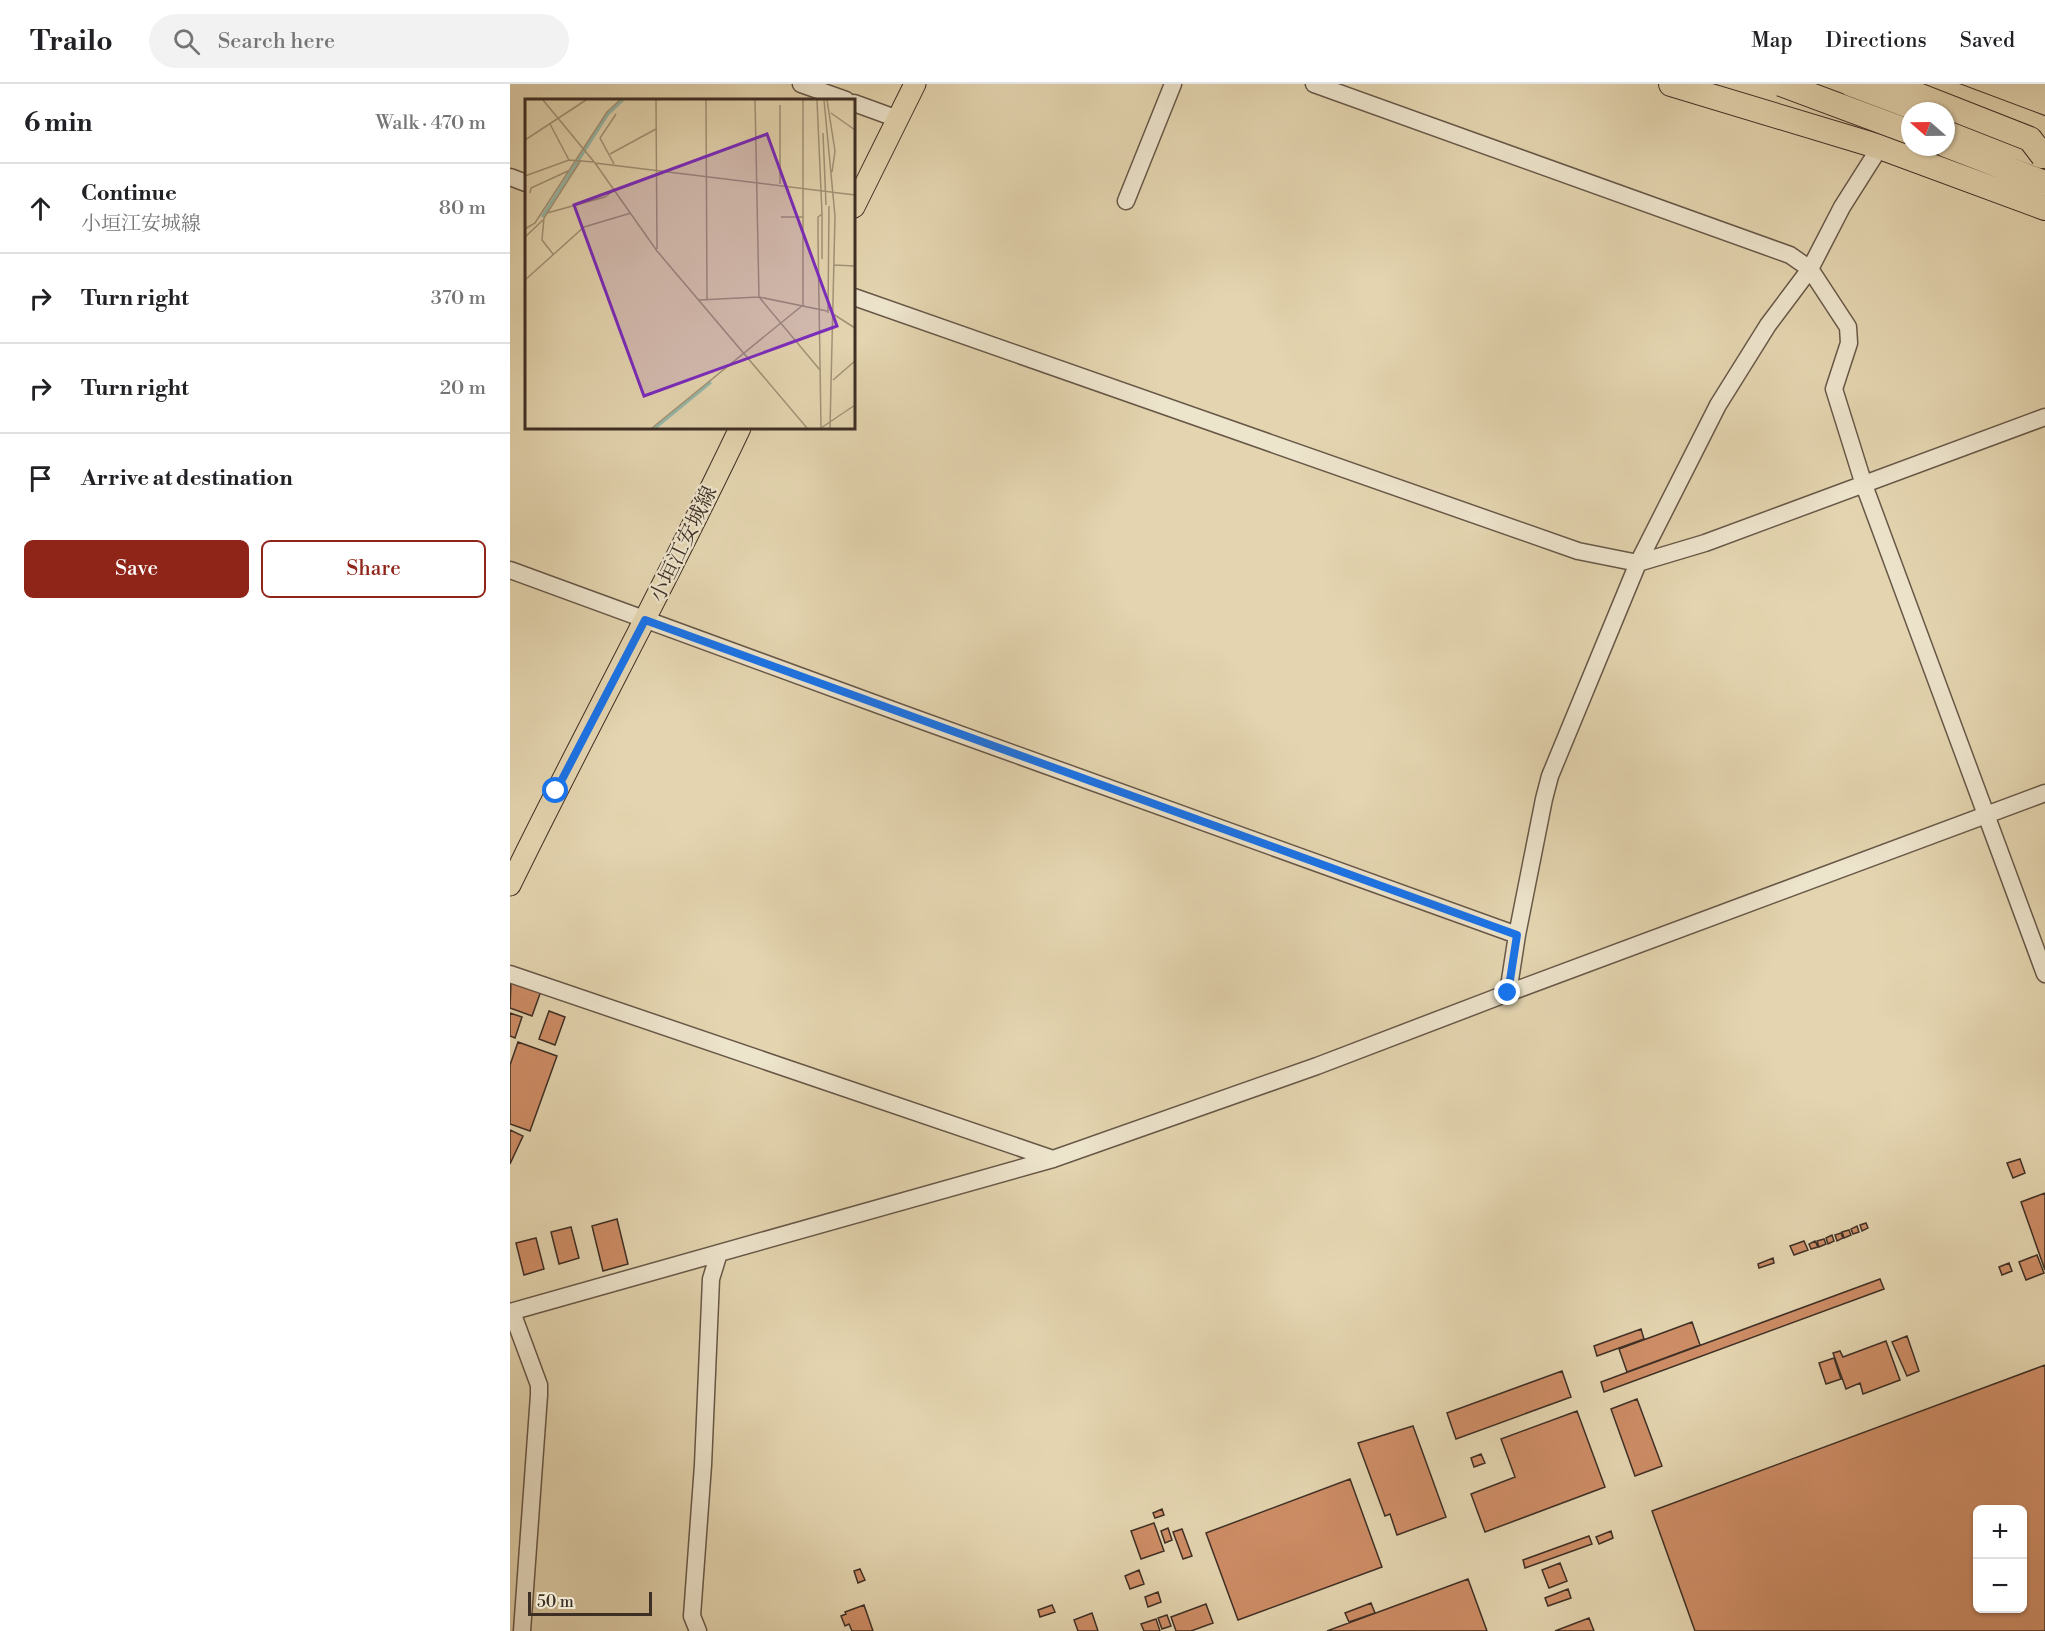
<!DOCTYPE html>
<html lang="en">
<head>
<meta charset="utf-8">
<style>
	:root { --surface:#fff; --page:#f2f2f2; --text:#202124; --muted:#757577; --line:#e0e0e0; --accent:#8f2418 }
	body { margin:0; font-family:"Libre Bodoni","Noto Serif JP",serif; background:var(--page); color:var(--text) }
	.controls { position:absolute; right:18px; bottom:18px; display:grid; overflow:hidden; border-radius:9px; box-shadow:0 2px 4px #0004 }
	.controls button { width:54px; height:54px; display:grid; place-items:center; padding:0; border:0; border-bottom:2px solid var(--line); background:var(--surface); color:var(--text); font:30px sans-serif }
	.compass { position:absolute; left:1391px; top:18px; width:54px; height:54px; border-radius:50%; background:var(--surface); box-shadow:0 2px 4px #0004; rotate:290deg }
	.scale { position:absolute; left:18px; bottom:15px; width:124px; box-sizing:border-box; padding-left:6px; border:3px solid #3e2f25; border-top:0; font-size:16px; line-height:21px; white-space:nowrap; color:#3e2f25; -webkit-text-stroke:4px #ede4cc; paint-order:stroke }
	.stop { position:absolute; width:18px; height:18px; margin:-14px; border:4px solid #1a73e8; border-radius:50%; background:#fff }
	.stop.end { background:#1a73e8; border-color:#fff; box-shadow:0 2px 6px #0008 }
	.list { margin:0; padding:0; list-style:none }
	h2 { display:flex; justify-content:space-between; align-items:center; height:78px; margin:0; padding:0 24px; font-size:26px }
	h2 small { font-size:20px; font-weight:400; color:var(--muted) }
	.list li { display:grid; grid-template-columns:39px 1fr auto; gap:18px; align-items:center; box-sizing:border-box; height:90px; padding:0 24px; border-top:2px solid var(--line) }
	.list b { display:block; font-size:22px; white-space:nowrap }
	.list p { margin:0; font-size:20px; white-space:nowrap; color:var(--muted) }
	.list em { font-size:20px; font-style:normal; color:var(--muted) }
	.actions { display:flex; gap:12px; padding:18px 24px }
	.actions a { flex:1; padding:14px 0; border:2px solid var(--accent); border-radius:9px; text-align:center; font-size:21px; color:var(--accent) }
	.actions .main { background:var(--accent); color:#fff }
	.icon { flex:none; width:33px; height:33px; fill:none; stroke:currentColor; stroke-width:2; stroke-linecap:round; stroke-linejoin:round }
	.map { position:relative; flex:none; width:1535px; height:1547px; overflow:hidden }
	header { display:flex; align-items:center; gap:36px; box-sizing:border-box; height:84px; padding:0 30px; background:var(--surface); border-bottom:2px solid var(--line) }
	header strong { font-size:28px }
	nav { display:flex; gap:33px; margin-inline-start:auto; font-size:21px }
	.search { width:420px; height:54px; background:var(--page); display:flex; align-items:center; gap:15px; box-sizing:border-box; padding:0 21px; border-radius:33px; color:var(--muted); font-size:22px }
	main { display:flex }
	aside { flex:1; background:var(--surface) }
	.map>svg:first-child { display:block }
	.building { fill:#ce8d66; stroke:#3e2f25; stroke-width:1.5; fill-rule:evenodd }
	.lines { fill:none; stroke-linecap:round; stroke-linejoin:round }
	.minor-casing { stroke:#685848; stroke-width:19 }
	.major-casing { stroke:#3e2f25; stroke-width:23 }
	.highway-casing { stroke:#3e2f25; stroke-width:26 }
	.minor { stroke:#ede4cc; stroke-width:16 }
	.major { stroke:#e4d5b0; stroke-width:21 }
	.highway { stroke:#e4d5b0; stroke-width:24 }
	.highway-bridge-casing { stroke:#3e2f25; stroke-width:26; stroke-linecap:butt }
	.highway-bridge { stroke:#e4d5b0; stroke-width:24 }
	.route { stroke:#1a73e8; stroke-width:8 }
	.labels { text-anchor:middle; stroke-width:4.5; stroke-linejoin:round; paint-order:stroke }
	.street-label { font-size:21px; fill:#3e2f25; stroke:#ede4cc }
	.inset-river { fill:none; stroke:#95b9aa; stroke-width:3 }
	.inset-road { fill:none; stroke:#a29378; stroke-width:1.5 }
	.view { fill:#7b2cbf; fill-opacity:0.15; stroke:#7b2cbf; stroke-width:3 }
	.inset-edge { fill:none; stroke:#3e2f25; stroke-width:3 }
</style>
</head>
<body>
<header>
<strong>Trailo</strong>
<div class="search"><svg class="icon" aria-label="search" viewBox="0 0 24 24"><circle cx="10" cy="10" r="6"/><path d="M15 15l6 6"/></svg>Search here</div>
<nav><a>Map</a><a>Directions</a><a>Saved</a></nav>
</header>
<main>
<aside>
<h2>6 min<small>Walk · 470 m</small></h2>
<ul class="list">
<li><svg class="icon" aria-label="ahead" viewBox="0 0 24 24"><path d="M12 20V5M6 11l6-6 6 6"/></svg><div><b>Continue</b><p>小垣江安城線</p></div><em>80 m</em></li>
<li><svg class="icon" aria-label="right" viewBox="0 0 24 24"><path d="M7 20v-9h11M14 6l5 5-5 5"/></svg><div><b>Turn right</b></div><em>370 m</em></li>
<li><svg class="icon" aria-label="right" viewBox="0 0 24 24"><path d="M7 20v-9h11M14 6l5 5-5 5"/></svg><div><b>Turn right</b></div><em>20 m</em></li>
<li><svg class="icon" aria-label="arrive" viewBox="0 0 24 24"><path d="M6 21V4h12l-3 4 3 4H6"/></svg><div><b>Arrive at destination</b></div></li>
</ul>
<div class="actions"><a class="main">Save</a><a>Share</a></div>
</aside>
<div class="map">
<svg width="1535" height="1547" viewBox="0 0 1535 1547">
	<rect width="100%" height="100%" fill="#e4d5b0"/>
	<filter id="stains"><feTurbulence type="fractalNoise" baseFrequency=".00333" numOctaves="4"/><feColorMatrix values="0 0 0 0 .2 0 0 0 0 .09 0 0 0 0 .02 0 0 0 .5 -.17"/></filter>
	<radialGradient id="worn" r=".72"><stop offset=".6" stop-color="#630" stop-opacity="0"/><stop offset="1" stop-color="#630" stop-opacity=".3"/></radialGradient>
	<!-- building -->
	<path class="building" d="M1,897L31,907L22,932L0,924Z
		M39,927L55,933L45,961L29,955Z
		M0,929L12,933L5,954L0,952Z
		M8,958L47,972L20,1047L0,1040V981Z
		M0,1046L13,1052L0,1080Z
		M1510,1075L1515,1089L1503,1094L1497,1079Z
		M1535,1109V1186L1511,1118Z
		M107,1135L118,1180L93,1187L82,1142Z
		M1356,1139L1358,1144L1352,1147L1350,1141Z
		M1347,1142L1349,1148L1343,1150L1341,1145Z
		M61,1143L69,1174L49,1180L41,1148Z
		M1339,1146L1341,1151L1334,1154L1332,1148Z
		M1331,1149L1333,1154L1327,1157L1325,1151Z
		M1322,1151L1324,1157L1318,1160L1316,1154Z
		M26,1154L34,1185L14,1191L6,1159Z
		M1314,1155L1316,1160L1309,1163L1307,1157Z
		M1294,1157L1298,1166L1284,1171L1280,1162Z
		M1305,1157L1308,1163L1301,1165L1299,1160Z
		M1527,1171L1534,1189L1516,1196L1509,1178Z
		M1263,1174L1264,1179L1249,1184L1248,1180Z
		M1499,1179L1502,1187L1492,1191L1489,1183Z
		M1370,1195L1374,1205L1094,1308L1091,1298Z
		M1182,1238L1190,1261L1117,1288L1109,1265Z
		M1131,1245L1134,1255L1087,1272L1084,1262Z
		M1397,1252L1409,1287L1397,1292L1382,1258Z
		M1376,1257L1390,1296L1353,1310L1350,1299L1336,1305L1323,1269L1330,1267L1333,1273Z
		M1324,1274L1331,1295L1316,1300L1309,1279Z
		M1535,1281V1547H1185L1142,1427ZM1468,1426H1512V1524H1468Z
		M1052,1287L1061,1313L946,1355L937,1329Z
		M1127,1315L1152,1382L1125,1392L1101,1325Z
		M1067,1327L1095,1403L975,1448L961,1410L1005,1393L991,1355Z
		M903,1342L936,1433L887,1451L880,1430L875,1432L848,1359Z
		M971,1370L975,1379L964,1383L961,1374Z
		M840,1395L872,1483L728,1536L696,1449Z
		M652,1425L654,1431L645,1434L643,1429Z
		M644,1439L654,1467L631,1475L621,1447Z
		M658,1444L662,1456L655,1459L651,1447Z
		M672,1445L682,1472L673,1475L663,1448Z
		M1101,1447L1103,1454L1089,1460L1086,1453Z
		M1079,1452L1082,1460L1015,1484L1013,1476Z
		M1050,1479L1057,1497L1039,1504L1032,1486Z
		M350,1485L355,1496L348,1499L344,1487Z
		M629,1486L634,1500L620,1505L615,1492Z
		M958,1495L977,1547H817Z
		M1058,1505L1061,1514L1038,1522L1035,1514Z
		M648,1508L651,1518L638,1523L635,1513Z
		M861,1519L865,1529L839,1538L835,1529Z
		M696,1520L703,1539L681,1547H666L661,1533Z
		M354,1521L363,1547H342L339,1540L335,1542L331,1532L336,1530L335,1528Z
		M542,1521L545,1528L530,1533L528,1526Z
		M582,1529L588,1547H568L564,1536Z
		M657,1531L661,1542L652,1545L648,1534Z
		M1079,1534L1084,1547H1045Z
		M646,1535L650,1547H634L631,1540Z"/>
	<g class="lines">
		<!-- minor casing -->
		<g class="minor-casing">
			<path id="minor" d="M291,0L336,16
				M804,0L1280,171L1300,185L1338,243L1339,259L1324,305L1354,401L1535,890
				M344,19L388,35
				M0,93L16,99
				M616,117L663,0
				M344,213L1068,467L1128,479L1195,459L1535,333
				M0,486L399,632L1007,851
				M0,890L543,1075
				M998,909L1007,851L1034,715L1040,692L1128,479L1208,321L1258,241L1300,185L1332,123L1370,63L1400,32
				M0,1228L543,1075L807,982L998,909L1535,709
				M2,1228L29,1301V1311L12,1547
				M188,1547L182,1532L193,1381L201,1195L209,1169"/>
		</g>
		<!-- major casing -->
		<g class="major-casing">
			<path id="major" d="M344,123L405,0
				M0,801C75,647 157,498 230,344"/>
		</g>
		<!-- highway casing -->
		<g class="highway-casing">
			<path id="highway" d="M1161,0L1370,63L1535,124
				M1415,0L1535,45
				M1436,36L1532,72
				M1436,61L1535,99"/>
		</g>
		<!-- minor -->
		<use href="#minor" class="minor"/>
		<!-- major -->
		<use href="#major" class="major"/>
		<!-- highway -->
		<use href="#highway" class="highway"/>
		<!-- highway-bridge casing -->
		<g class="highway-bridge-casing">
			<path id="highway-bridge" d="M1271,0L1400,48
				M1341,0L1397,21
				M1380,0L1520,55L1533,72"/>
		</g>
		<!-- highway-bridge -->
		<use href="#highway-bridge" class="highway-bridge"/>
	</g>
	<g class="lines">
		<!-- route -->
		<path class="route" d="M46,707L135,536L1007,851L998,909"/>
	</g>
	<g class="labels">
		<!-- street labels -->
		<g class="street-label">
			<text transform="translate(173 460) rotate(-64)" y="7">小垣江安城線</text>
		</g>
	</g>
	<!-- overview -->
	<g transform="translate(15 15)">
		<rect width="330" height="330" fill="#e4d5b0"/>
		<path class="inset-river" d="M17,118L83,15L98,1M130,329L186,283"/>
		<path class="inset-road" d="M18,1L70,64L330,96M131,1L132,150M181,1L182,200M230,1L234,198L295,271M292,1L297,115L293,118V138L296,329M299,1L310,117L305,329M302,1L310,52L307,73M255,6V85M306,14L330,31M25,25L44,61M298,34L301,106M0,41L61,1M85,55L131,30M70,64L132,152L282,329M89,65L75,39L91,15M0,77L44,61L69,63M5,94L6,89L43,72M22,114L80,98L89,91M297,115V160M256,118H278M0,130L10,124L82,13L95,1M0,138L18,121M28,155L17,141L19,119L56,61M309,166L330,167M0,181L59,128L106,114M174,201L234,198L302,212M303,214L304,107M308,215L330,229M308,281L330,262M127,329L278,206V1M296,329L330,306"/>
		<path class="view" d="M242,35L312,227L119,297L49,106Z"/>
		<rect width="330" height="330" class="inset-edge"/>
	</g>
	<rect width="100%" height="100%" filter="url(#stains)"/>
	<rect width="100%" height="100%" fill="url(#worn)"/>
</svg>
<div class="controls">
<button>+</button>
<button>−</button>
</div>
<svg class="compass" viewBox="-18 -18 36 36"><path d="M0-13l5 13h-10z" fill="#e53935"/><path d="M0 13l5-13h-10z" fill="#757577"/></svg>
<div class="scale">50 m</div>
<div class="stop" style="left:46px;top:707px"></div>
<div class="stop end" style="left:998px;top:909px"></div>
</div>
</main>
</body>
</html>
